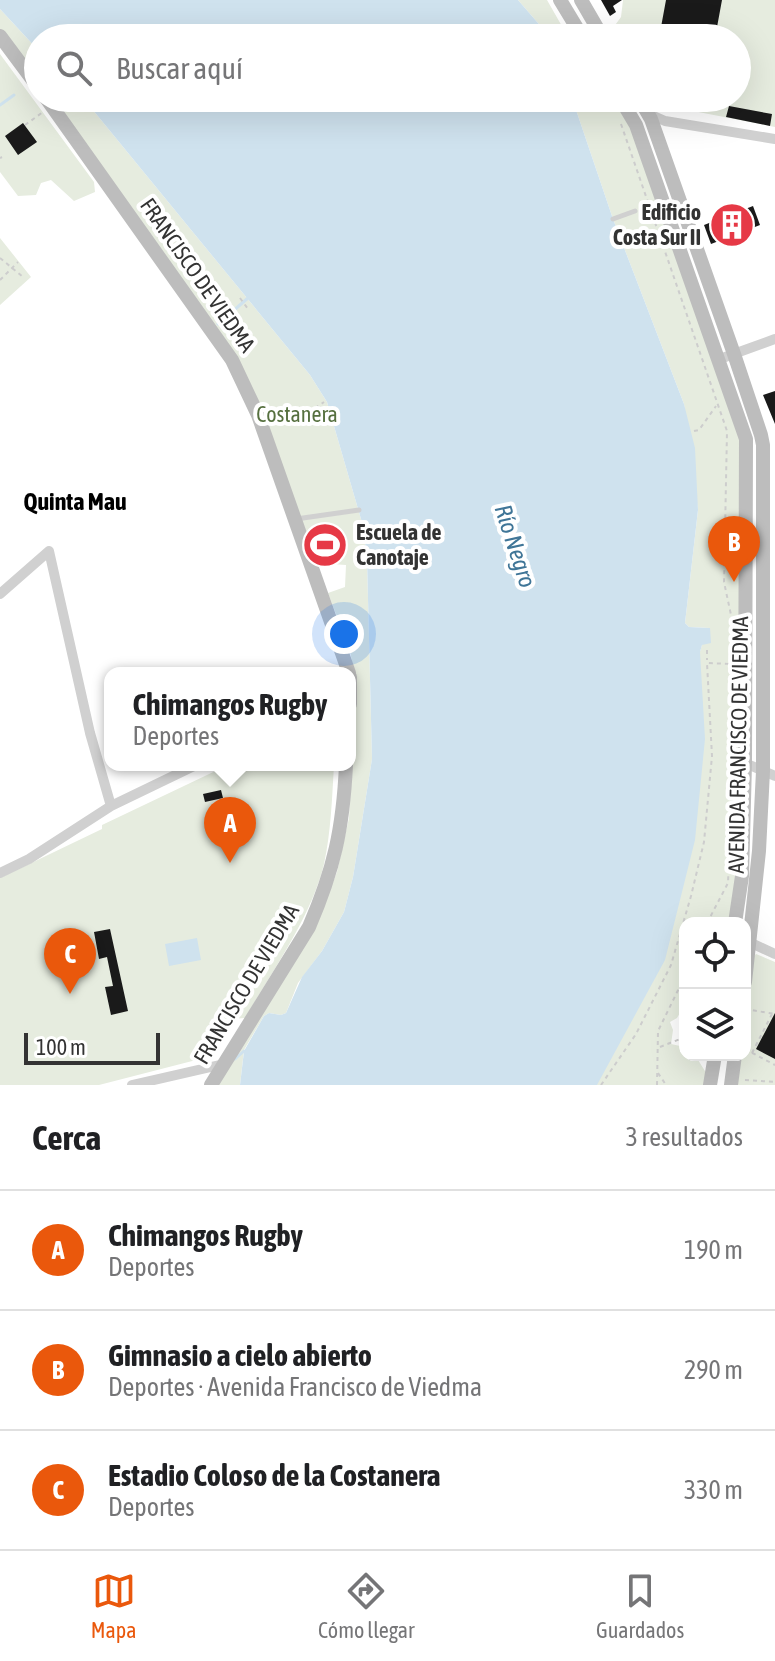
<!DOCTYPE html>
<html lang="es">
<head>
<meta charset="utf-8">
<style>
	:root { --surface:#fff; --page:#f6f6f6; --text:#202124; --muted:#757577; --line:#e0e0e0; --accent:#ea580c }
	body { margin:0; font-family:"Asap Condensed",sans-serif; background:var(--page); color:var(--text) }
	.controls { position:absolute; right:24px; bottom:24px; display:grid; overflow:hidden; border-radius:16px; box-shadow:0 8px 32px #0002 }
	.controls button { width:72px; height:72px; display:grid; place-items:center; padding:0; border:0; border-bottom:2px solid var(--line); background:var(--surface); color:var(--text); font:40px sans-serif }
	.scale { position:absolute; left:24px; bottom:20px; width:136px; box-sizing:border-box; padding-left:8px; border:4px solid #333; border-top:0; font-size:22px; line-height:28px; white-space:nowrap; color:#333; -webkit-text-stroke:6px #fff; paint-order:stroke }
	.you { position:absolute; left:344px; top:634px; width:28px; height:28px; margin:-20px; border:6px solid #fff; border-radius:50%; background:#1a73e8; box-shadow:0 0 0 12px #1a73e833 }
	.badge { display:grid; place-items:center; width:52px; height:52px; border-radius:50%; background:var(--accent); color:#fff; font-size:26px; font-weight:700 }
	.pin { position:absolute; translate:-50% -66px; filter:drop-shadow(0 2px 4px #0008) }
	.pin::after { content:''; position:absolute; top:42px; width:28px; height:24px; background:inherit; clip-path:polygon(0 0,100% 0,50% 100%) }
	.popup { position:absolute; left:104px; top:667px; width:252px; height:104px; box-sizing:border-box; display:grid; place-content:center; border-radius:16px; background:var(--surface); filter:drop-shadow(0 2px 6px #0005); font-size:26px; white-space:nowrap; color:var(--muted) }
	.popup b { font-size:30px; color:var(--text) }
	.popup::after { content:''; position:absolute; left:50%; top:100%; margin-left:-16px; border:16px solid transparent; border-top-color:var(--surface) }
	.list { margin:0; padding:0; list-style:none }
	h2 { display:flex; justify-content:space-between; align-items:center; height:104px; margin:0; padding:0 32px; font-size:34px }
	h2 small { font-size:26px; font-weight:400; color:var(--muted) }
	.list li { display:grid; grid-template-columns:52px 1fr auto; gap:24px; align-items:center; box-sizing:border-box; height:120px; padding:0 32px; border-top:2px solid var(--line) }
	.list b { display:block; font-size:30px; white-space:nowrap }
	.list p { margin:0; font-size:26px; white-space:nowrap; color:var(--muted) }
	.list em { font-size:26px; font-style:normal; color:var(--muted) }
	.icon { flex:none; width:44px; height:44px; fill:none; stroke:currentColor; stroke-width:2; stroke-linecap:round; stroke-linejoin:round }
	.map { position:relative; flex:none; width:775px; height:1085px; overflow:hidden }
	.search { position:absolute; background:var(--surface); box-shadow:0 8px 32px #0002; left:24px; right:24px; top:24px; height:88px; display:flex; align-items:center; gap:20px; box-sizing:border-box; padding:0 28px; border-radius:44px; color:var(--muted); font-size:30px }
	.sheet { height:464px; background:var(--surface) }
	nav { display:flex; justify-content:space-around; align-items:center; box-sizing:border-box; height:112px; border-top:2px solid var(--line); background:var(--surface); font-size:22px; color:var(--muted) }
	nav a { display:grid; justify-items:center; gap:4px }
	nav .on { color:var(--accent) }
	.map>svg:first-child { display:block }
	.green { fill:#e6ecdf }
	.water { fill:#cfe2ee }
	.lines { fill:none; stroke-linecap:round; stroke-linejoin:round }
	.stream { stroke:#cfe2ee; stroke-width:3 }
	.building { fill:#1a1a1a }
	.path { stroke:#cdcdcd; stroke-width:2; stroke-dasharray:4 4; stroke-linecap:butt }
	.lane { stroke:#d0d0d0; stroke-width:5 }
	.street { stroke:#d0d0d0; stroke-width:10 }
	.secondary { stroke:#bdbdbd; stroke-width:14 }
	.labels { text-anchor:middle; stroke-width:8; stroke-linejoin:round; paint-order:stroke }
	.poi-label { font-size:22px; font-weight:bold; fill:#333; stroke:#fff; text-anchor:end }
	.street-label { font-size:22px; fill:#333; stroke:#fff }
	.park-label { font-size:22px; fill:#56703f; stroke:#fff }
	.neighbourhood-label { font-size:24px; font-weight:bold; fill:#000; stroke:#fff }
	.water-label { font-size:24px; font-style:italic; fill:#3f7597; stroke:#fff }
</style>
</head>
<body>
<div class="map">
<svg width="775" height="1085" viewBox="0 0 775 1085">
	<rect width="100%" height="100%" fill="#fff"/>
	<!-- green -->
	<path class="green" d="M518,0H547L567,35L575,30L579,38H551Z
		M623,0H775V127L652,103L649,98H737V38H614L610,32L621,17Z
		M0,9L38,50V79L0,30Z
		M0,54L94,182L95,192L74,201L51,180L41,183L36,195L18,196L0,172Z
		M52,98H83L310,375L327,402L363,526L367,559L372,759L353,877L344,912L322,951L298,983L286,1013L281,1015L269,1013L264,1016L244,1050L240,1085H217L315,927L337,872L349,818L357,686L350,651L328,593L345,587L346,565L316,563L262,413Z
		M572,98H616L633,126L742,440L738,876L732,923H685V1004L677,1018L670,1022L673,1030L671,1044L680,1046V1052L685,1055H695L708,1076L707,1085H569L702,645L710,628L689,627L685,623L698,510L684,404L613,219Z
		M0,238L31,277L0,305Z
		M228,765H334C332,798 331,832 324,864C312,915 272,972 245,1018L218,1020L200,1059L99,1085H0V878L102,829V825Z
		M756,954L775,962V1085H734L738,1055H745V1008L752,958Z"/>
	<!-- water -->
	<path class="water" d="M0,0H518L551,38H38V50L0,9Z
		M83,98H572L613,219L684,404L695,448L698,510L685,623L689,627L710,628L711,643L702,645L700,652L705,739L695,840L665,960L597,1085H240L244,1051L264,1016L269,1013L281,1015L286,1013L302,977L322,951L344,912L353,877L372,759L367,559L363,526L327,402L310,375Z
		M197,938L201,960L169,966L165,944Z"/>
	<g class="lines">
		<!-- stream -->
		<path class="stream" d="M0,105L14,95
			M218,324L248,298
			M235,1059L244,1051"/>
	</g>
	<!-- building -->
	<path class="building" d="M601,0H622L613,6L616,12L610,16Z
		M666,0H722L715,38H659Z
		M729,106L772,114L770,126L726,117Z
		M23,123L37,142L18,155L5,136Z
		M753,206L760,225L711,244L704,225Z
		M775,391V424L763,395Z
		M221,790L223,798L205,802L203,794Z
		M110,929L128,1011L111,1015L105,987L113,986L107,957L99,959L94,932Z
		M775,1013V1059L756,1049Z"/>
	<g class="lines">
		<!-- path -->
		<path class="path" d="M606,98L610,105
			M621,124L727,431L724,582L731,615L733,643
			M25,125L43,112
			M0,158L2,157
			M0,258L23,277
			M0,280L18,262
			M240,298L248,309
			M315,408L324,402
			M694,431L699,430L716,406
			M707,650V660
			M707,923L728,883L733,766
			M745,1009L775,1014
			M660,1047L685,1037
			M745,1049L775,1065
			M752,1053L772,1014
			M658,1073L666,1085
			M745,1080L775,1082
			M601,1085L636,1034L671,965L691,896L704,842L712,756L707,663L732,664
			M657,1085L658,1031L685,976"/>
		<!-- lane -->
		<path class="lane" d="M613,219L635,211
			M296,519L359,510"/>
		<!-- street -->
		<path class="street" d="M649,114L665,121L775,139
			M717,360L775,339
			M0,594L49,551L90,733L111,806
			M745,763L775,776
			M0,873L29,859L111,806L196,765
			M747,941L775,954
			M132,1085L224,1064"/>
		<!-- secondary -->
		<path class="secondary" d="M560,0L583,38
			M581,0L603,38
			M0,36L38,87
			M46,98L232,360L258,415L349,673
			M620,98L636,125L746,439L745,763L742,876L735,923
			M639,98L651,119L734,354L761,435L763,445V771L759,851L745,982
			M350,677V704
			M211,1085L309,927C334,869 343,829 346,765
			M710,1085L715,1055
			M731,1085L735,1055"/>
	</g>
	<!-- icons -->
	<defs>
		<g id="building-disc" transform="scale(2.3)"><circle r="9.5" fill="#e63946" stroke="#fff"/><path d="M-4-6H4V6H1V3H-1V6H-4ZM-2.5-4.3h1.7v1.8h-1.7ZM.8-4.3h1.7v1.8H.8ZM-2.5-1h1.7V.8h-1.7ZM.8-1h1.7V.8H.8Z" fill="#fff"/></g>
		<g id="stadium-disc" transform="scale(2.3)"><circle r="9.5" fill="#e63946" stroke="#fff"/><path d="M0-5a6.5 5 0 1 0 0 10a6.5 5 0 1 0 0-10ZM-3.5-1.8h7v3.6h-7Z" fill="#fff"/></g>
	</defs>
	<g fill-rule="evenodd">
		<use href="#building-disc" x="732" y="225"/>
		<use href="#stadium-disc" x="325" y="545"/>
	</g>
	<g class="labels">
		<!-- poi labels -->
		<g class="poi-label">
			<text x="701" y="220">Edificio<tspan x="701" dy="25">Costa Sur II</tspan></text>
			<text x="356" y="540" text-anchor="start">Escuela de<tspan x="356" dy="25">Canotaje</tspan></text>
		</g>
		<!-- street labels -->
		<g class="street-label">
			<text transform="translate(198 275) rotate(55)" y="8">FRANCISCO DE VIEDMA</text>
			<text transform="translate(738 745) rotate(-89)" y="8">AVENIDA FRANCISCO DE VIEDMA</text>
			<text transform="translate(246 984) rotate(-59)" y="8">FRANCISCO DE VIEDMA</text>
		</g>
		<!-- park labels -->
		<g class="park-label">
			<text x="297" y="422">Costanera</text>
		</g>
		<!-- neighbourhood labels -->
		<g class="neighbourhood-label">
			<text x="75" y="510">Quinta Mau</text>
		</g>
		<!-- water labels -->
		<g class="water-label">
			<text transform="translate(515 546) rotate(72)" y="8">Río Negro</text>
		</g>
	</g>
</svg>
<div class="controls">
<button><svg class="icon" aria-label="locate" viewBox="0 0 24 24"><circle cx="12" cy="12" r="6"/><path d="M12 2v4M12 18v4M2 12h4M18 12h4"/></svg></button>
<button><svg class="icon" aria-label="layers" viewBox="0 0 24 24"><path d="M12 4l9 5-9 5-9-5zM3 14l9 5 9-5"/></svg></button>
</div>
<div class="scale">100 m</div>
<div class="you"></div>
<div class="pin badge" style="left:230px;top:863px">A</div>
<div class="popup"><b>Chimangos Rugby</b>Deportes</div>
<div class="pin badge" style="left:734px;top:582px">B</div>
<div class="pin badge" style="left:70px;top:994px">C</div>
<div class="search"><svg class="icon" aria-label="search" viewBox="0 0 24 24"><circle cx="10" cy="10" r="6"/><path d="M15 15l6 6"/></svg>Buscar aquí</div>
</div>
<section class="sheet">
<h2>Cerca<small>3 resultados</small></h2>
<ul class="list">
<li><span class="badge">A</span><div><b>Chimangos Rugby</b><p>Deportes</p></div><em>190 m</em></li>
<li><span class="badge">B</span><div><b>Gimnasio a cielo abierto</b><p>Deportes · Avenida Francisco de Viedma</p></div><em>290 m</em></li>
<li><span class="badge">C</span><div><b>Estadio Coloso de la Costanera</b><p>Deportes</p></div><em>330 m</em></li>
</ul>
</section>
<nav>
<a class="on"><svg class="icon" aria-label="map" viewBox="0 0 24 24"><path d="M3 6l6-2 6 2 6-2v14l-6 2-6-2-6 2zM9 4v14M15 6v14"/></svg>Mapa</a>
<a><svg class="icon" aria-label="directions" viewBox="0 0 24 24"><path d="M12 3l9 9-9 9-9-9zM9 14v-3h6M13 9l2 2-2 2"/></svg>Cómo llegar</a>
<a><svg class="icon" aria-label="saved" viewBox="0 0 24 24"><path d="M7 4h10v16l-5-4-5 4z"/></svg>Guardados</a>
</nav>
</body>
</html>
